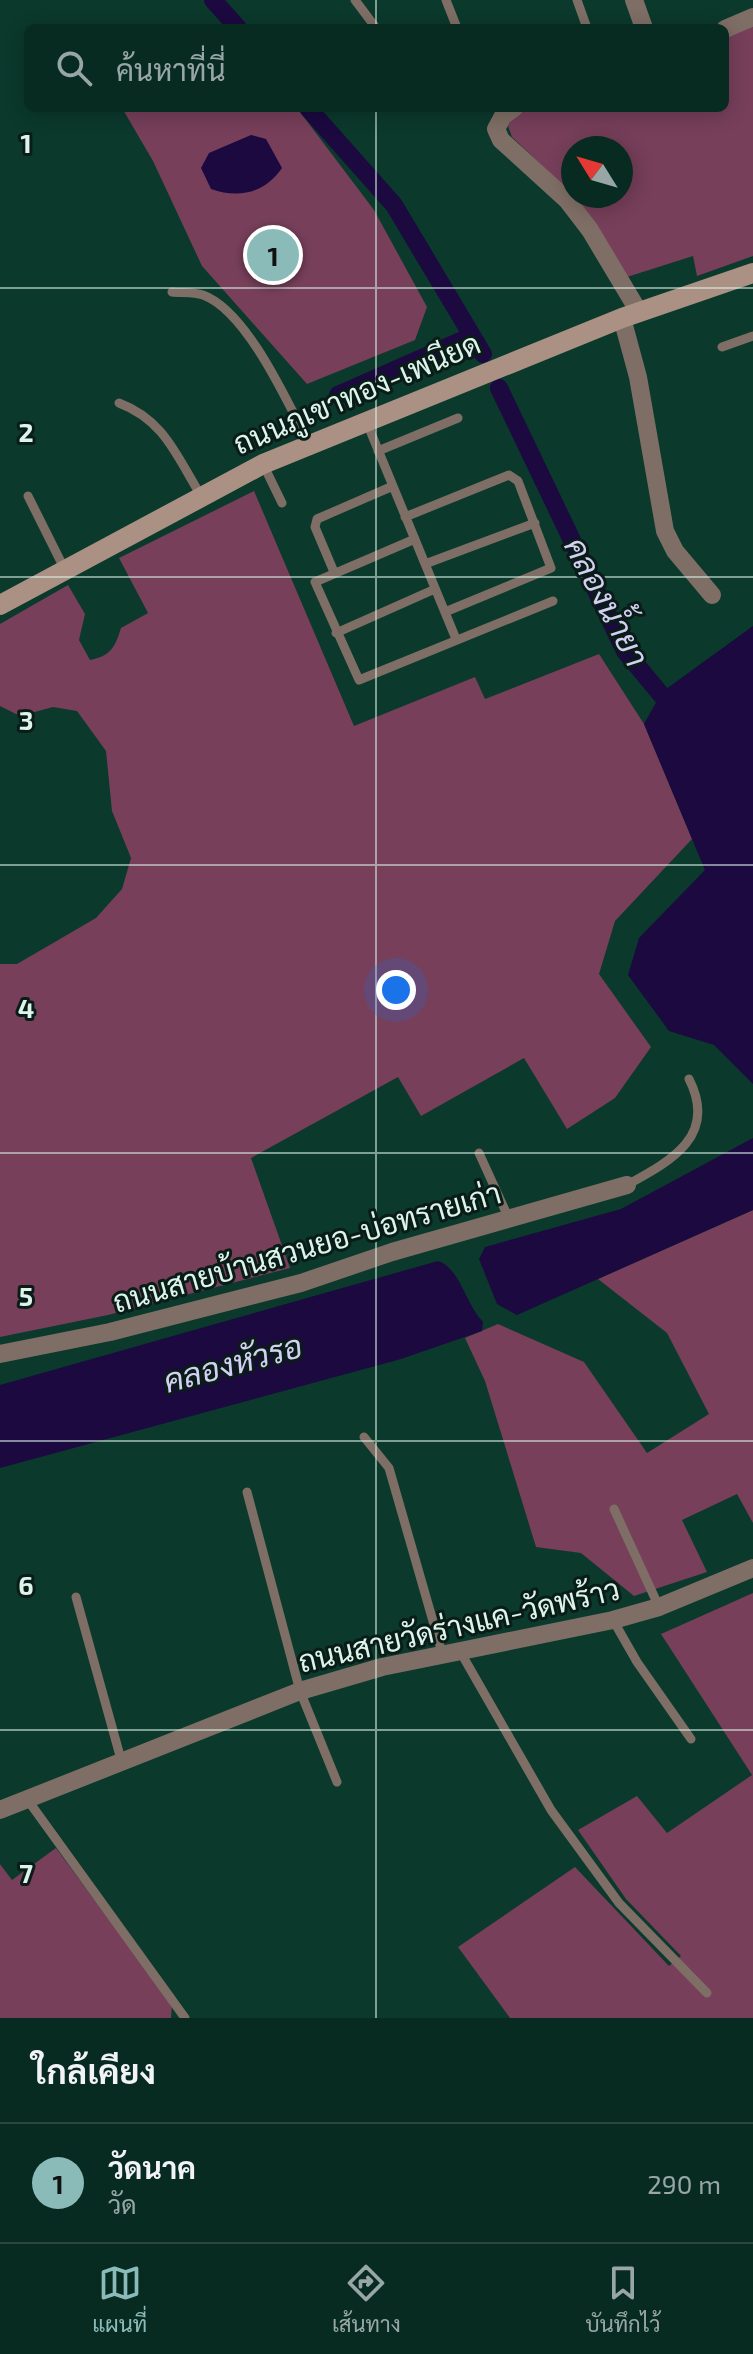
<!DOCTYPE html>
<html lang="th">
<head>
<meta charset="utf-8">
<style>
	:root { --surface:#082b21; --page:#16372e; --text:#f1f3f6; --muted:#98a7a5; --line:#29473f; --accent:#8bbbb9 }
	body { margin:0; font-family:"Exo 2",Sarabun,sans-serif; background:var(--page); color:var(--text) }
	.compass { position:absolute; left:561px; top:136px; width:72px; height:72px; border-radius:50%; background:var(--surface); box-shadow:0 4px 20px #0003; rotate:307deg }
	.you { position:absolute; left:396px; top:990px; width:28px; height:28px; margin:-20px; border:6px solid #fff; border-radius:50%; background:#1a73e8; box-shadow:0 0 0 12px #1a73e833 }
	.badge { display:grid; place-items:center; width:52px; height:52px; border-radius:50%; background:var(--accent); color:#111; font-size:26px; font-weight:700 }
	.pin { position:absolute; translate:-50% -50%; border:4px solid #fff; box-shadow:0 2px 8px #0006 }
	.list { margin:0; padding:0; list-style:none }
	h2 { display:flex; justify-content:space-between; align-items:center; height:104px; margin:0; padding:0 32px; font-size:34px }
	h2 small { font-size:26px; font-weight:400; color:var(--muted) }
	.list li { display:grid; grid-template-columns:52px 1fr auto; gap:24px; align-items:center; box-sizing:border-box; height:120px; padding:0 32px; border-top:2px solid var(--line) }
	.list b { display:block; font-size:30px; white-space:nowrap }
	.list p { margin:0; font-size:26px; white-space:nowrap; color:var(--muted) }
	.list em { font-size:26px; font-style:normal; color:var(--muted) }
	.icon { flex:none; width:44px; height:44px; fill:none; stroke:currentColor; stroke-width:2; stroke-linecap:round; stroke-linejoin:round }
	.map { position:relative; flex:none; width:753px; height:2018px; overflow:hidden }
	.search { position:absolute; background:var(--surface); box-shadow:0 4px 20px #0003; left:24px; right:24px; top:24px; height:88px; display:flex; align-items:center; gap:20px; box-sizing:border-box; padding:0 28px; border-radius:12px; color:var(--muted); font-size:30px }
	.sheet { height:224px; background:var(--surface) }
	nav { display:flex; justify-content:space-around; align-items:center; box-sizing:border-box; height:112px; border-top:2px solid var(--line); background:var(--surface); font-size:22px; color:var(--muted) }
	nav a { display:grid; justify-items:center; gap:4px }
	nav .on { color:var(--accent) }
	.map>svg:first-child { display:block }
	.green { fill:#773f5a; fill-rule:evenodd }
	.water { fill:#1b0940 }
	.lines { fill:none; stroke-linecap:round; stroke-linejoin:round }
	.canal { stroke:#1b0940; stroke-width:18 }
	.service { stroke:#7e6e65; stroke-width:9 }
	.minor { stroke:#7e6e65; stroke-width:18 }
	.secondary { stroke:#aa9183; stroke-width:20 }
	.grid { fill:none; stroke:#ddf4eb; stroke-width:2; stroke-opacity:0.55 }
	.labels { text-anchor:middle; stroke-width:6; stroke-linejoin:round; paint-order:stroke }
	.street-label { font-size:30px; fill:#ddf4eb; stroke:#0a1c17 }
	.water-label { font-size:32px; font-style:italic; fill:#d4d0f4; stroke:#0a1c17 }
	.grid-label { font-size:26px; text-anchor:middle; font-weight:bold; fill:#ddf4eb; stroke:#0a1c17; stroke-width:6; stroke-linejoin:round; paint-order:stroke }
</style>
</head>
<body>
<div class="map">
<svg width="753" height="2018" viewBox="0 0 753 2018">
	<rect width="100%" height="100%" fill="#0b392c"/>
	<!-- green -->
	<path class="green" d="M753,22V256L697,276L693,256L627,277L549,172L512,137L508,126L513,116L528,108H725V36ZM573,148H621V196H573Z
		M122,108H297L374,210L427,307L415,340L307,384L202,266L153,161Z
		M254,491L354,726L475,677L485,699L599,654L644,724L692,839L615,921L599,974L651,1047L615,1098L567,1129L524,1058L421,1116L398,1077L251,1158L290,1268L108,1315L0,1337V964H17L96,918L122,889L131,858L112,811L106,751L77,711L53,707L20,716L0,706V624L68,585L85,614L79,640L90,660C110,656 115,648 121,628L148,613L119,558Z
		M753,1210V1523L737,1494L682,1520L707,1572L634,1596L581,1553L536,1547L485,1381L465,1338L498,1324L584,1362L647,1453L709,1414L667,1333L598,1279Z
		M753,1593V2018H510L458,1947L575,1867L669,1966L681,1956L626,1899L578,1830L637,1796L667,1833L752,1775L661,1634Z
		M56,1848L172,2005L171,2018H0V1864L12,1880Z"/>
	<!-- water -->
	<path class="water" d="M251,135L266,139L282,168C265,193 239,199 211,189L201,168L209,153Z
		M753,626V1084L714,1045L669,1031L628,975L639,938L705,870L644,724L662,692Z
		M753,1138V1210L517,1315L497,1304L479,1259L485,1247L621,1209Z
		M438,1261C460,1268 465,1303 483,1322L482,1331L401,1359L0,1468V1385Z"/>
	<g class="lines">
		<!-- canal -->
		<path class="canal" d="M213,0L238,28
			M308,108L394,205L483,354
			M499,388L625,651L677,714
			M338,395L472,336"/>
		<!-- service -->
		<path class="service" d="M355,0L376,28
			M446,0L457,28
			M577,0L587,28
			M172,292C181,293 194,292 203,295C247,311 288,403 309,444
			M722,347L753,336
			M119,403C164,420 176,455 200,494
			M367,423L456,639
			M378,451L458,418
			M263,464L282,503
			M28,496L64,568
			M405,517L509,475L518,481L551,568L445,612
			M415,539L315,582L359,680L553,601
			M425,564L535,523
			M334,572L315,527L317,519L393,486
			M336,633L435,589
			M479,1153L510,1221
			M627,1185C671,1161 718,1136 689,1079
			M364,1437L389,1468L443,1656
			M247,1492L300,1691L337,1782
			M614,1509L659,1607
			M76,1597L122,1763
			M613,1620L637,1662L691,1739
			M461,1653L551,1810L619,1903L707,1993
			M27,1799L185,2018"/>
		<!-- minor -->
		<path class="minor" d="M634,0L644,28
			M725,29L753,17
			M514,108L503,116L496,129L501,140L567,200L590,230L639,312
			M622,318L638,377L665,531L675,551L712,595
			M0,1354L110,1332L301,1283L392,1252L627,1185
			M0,1810L300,1691L382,1667L613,1620L659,1607L753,1568"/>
		<!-- secondary -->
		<path class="secondary" d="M0,605L263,464L622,318L753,273"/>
	</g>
	<!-- grid -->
	<path class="grid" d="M376,0V28M376,108V2018M0,288H753M0,577H753M0,865H753M0,1153H753M0,1441H753M0,1730H753"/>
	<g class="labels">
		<!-- street labels -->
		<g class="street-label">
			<text transform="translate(357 394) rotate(-23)" y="10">ถนนภูเขาทอง-เพนียด</text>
			<text transform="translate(307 1248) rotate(-16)" y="10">ถนนสายบ้านสวนยอ-บ่อทรายเก่า</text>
			<text transform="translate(459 1626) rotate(-13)" y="10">ถนนสายวัดร่างแค-วัดพร้าว</text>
		</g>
		<!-- water labels -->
		<g class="water-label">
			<text transform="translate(606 602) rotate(62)" y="11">คลองน้ำยา</text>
			<text transform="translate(233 1364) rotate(-15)" y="11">คลองหัวรอ</text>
		</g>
	</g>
	<g class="grid-label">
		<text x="26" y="153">1</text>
		<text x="26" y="442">2</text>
		<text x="26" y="730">3</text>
		<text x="26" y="1018">4</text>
		<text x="26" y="1306">5</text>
		<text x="26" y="1595">6</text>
		<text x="26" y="1883">7</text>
	</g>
</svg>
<svg class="compass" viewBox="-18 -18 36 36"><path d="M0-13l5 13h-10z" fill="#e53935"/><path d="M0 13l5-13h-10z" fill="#98a7a5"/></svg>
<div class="you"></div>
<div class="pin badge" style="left:273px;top:255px">1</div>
<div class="search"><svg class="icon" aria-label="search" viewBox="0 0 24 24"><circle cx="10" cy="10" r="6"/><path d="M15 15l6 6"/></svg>ค้นหาที่นี่</div>
</div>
<section class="sheet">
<h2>ใกล้เคียง<small></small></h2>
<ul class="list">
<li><span class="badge">1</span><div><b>วัดนาค</b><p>วัด</p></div><em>290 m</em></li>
</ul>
</section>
<nav>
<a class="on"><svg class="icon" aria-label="map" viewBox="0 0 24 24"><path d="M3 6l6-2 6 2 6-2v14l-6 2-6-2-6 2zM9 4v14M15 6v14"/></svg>แผนที่</a>
<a><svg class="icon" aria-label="directions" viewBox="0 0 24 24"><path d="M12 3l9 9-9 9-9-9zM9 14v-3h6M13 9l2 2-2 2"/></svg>เส้นทาง</a>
<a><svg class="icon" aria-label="saved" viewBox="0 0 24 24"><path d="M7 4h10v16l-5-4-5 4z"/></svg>บันทึกไว้</a>
</nav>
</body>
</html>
